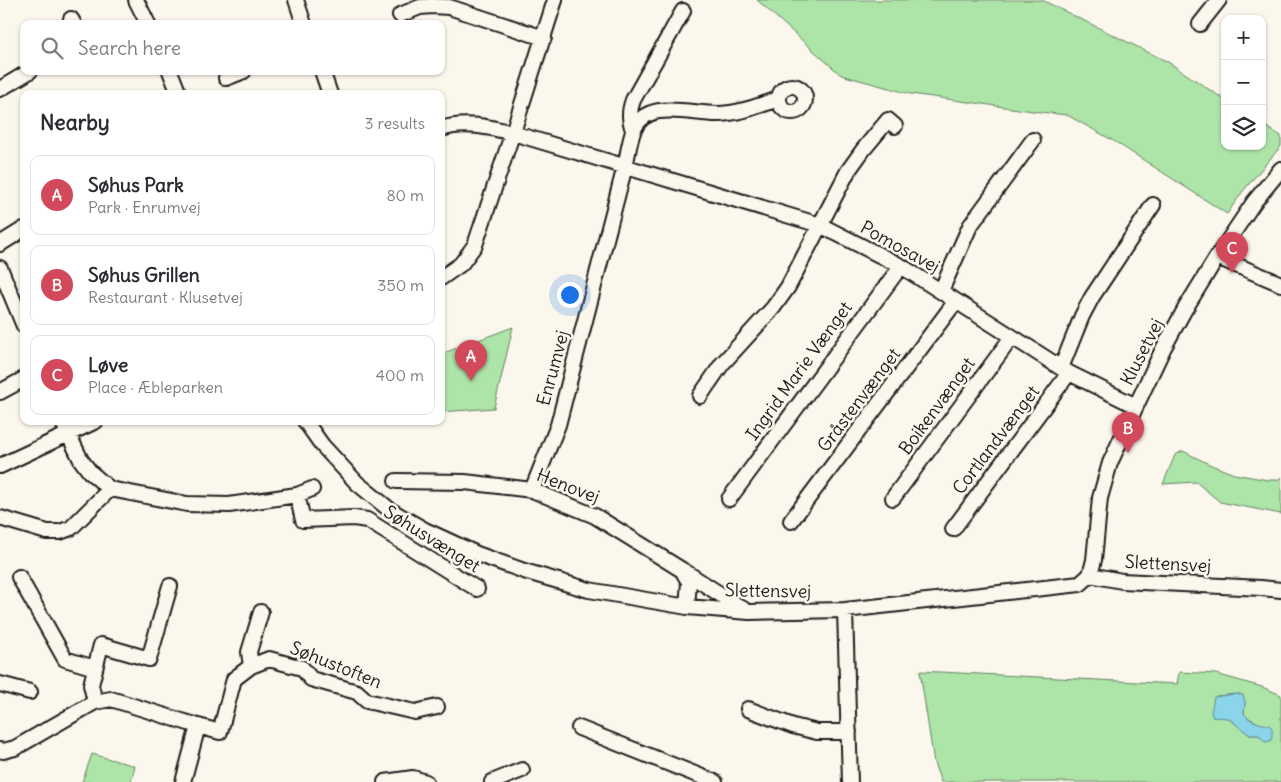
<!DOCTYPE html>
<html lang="en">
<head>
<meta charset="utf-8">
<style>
	:root { --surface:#fff; --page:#f7f7f7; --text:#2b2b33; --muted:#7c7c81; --line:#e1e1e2; --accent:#d1495b }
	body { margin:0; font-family:Delius,sans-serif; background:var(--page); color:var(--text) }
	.controls { position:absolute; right:15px; top:15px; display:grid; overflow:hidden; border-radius:10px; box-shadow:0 1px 4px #0004 }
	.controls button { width:45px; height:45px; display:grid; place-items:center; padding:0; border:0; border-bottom:1px solid var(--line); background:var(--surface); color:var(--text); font:25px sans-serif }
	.you { position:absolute; left:569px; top:294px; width:18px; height:18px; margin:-12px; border:4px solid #fff; border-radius:50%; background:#1a73e8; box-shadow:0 0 0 8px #1a73e833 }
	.badge { display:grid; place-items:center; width:32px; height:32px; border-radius:50%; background:var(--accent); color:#fff; font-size:16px; font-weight:700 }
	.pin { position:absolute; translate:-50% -41px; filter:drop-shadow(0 1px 2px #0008) }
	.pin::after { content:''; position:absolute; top:26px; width:18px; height:15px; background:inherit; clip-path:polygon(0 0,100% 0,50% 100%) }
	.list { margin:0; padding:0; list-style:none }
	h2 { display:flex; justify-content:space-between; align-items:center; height:65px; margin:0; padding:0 20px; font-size:21px }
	h2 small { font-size:16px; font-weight:400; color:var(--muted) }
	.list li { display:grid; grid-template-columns:32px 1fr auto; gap:15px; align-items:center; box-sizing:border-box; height:80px; margin:0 10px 10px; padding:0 10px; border:1px solid var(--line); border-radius:10px }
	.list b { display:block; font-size:19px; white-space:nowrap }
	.list p { margin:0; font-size:16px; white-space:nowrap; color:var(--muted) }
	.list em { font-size:16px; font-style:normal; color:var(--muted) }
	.icon { flex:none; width:28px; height:28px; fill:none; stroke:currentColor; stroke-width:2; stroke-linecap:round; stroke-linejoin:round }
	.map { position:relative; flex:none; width:1281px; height:782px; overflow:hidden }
	.search { position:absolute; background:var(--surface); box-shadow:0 1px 4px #0004; left:20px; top:20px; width:425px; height:55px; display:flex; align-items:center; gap:12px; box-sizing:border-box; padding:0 18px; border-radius:10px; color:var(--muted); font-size:19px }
	.panel { position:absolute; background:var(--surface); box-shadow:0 1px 4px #0004; left:20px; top:90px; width:425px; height:335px; border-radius:10px }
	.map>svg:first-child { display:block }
	.green { fill:#ade5a9; stroke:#648062; fill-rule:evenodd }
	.water { fill:#8ad5ea; stroke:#5e8b98 }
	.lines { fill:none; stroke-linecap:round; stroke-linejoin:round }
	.minor-casing { stroke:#1c1c1c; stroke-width:18 }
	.minor { stroke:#fbf7ec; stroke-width:14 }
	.labels { text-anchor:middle; stroke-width:5; stroke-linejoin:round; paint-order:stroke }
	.street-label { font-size:18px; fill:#1c1c1c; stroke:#fbf7ec }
</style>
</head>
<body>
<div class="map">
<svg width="1281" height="782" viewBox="0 0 1281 782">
	<rect width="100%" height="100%" fill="#fbf7ec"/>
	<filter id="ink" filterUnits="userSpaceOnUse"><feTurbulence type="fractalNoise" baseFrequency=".02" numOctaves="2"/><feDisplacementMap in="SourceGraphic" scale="10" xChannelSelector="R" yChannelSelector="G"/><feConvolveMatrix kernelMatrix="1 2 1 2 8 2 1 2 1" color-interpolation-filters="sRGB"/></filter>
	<g filter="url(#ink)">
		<!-- green -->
		<path class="green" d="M757,0H1042L1168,62L1225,100V146H1262V124L1281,136V146L1243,191L1227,214L1114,141L1067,115L1040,112L911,94L841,75Z
			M513,327L494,408L441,412V354Z
			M1183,451L1209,464L1234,474L1268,480H1277L1281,477V514L1220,502L1196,482L1163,484L1175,455Z
			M920,671L1177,684L1179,672L1216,674L1262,687L1281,695V782H941L934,763ZM1240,694L1245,702L1244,714L1247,717L1260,724L1259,735H1250L1228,718L1216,696Z
			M92,754L135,766L131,782H82Z"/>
		<!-- water -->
		<path class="water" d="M1234,694L1243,695L1245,702L1244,714C1250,721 1260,724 1269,725L1272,728V738L1270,741L1265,742L1259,735H1250L1228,718L1213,717L1211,713L1214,697Z"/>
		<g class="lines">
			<!-- minor casing -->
			<g class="minor-casing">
				<path id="minor" d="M136,0L148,24
					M296,0L304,24
					M400,15L420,7L432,6L449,7L544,38
					M71,19L74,24
					M1200,24L1219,0
					M170,71L179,94
					M322,71L330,94
					M226,78L244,71
					M779 99a13 13 0 1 1 26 0a13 13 0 1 1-26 0Z
					M0,89L30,71
					M441,129C465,121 489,127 513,133L820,225L901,266L1069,373L1136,406
					M633,130C629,119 629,111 633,100L683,11
					M0,244L24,229
					M1217,257L1281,284
					M0,268L24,326
					M441,278L461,264L475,245L515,126L555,0
					M941,291L970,226L1033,140
					M1061,368L1082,316L1092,297L1153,205
					M0,392L24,379
					M700,396L722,364L773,308L788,287L848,171L863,150L888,120L895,126
					M62,421L81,460L90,472L110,489L187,504L229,505L297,495L312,489
					M305,421L322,445L357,483L390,510L425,530L477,554L524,571L589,590L687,607L749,612L845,610L1080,584L1090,575
					M0,466L96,421
					M396,481L465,482L532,490L595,516L682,570L689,582L687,607
					M532,490L558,425L625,166C628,155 629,143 633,132C645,97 692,115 719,114C740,113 758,106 778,99
					M297,495L303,520L354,518L367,520L477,589
					M893,498L1012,337
					M729,499L901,266
					M0,518L47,532H60L71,528L110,489
					M791,521L956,301
					M953,529L1069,373
					M684,571L746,611
					M1090,575L1094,560L1100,498L1110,463L1136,406L1163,349L1185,309L1217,257L1254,202L1281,169
					M1090,575L1122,581L1261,588L1281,590
					M19,577L65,659L95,668
					M845,610L850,782
					M251,666L249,652L261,612
					M0,684L30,692
					M95,702L91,685L101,645L149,659L170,586
					M748,709L793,726L817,732H849
					M198,726L220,732L234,679L251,666L269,659L302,668L311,679L357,692L367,701L415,712L437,707
					M579,728L715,782
					M0,750L3,751L15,748L95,702L111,699L198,726L183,782
					M385,782L413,778L426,782
					M492,782L522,770"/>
			</g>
			<!-- minor -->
			<use href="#minor" class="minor"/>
		</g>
	</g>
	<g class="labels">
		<!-- street labels -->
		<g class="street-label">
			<text transform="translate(900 247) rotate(29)" y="6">Pomosavej</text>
			<text transform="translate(1142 352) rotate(-63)" y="6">Klusetvej</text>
			<text transform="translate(553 368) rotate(-75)" y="6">Enrumvej</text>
			<text transform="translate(799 371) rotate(-54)" y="6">Ingrid Marie Vænget</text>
			<text transform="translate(859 400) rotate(-53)" y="6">Gråstenvænget</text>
			<text transform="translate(937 406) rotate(-54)" y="6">Boikenvænget</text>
			<text transform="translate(996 440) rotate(-53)" y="6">Cortlandvænget</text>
			<text transform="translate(568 486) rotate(21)" y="6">Henovej</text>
			<text transform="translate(432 539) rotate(32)" y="6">Søhusvænget</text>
			<text transform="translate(1168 564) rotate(3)" y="6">Slettensvej</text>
			<text transform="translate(768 591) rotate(1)" y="6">Slettensvej</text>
			<text transform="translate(336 665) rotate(22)" y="6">Søhustoften</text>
		</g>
	</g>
</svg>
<div class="controls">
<button>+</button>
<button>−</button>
<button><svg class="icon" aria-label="layers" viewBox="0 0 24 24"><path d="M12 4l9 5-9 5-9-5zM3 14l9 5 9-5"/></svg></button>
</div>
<div class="you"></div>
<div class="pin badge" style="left:471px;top:381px">A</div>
<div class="pin badge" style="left:1128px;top:453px">B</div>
<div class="pin badge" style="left:1232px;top:273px">C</div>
<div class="search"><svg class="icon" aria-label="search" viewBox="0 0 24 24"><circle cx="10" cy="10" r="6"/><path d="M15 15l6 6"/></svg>Search here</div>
<section class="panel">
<h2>Nearby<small>3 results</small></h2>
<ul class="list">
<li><span class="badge">A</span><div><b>Søhus Park</b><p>Park · Enrumvej</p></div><em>80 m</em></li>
<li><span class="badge">B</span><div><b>Søhus Grillen</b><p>Restaurant · Klusetvej</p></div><em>350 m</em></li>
<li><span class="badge">C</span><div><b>Løve</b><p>Place · Æbleparken</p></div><em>400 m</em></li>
</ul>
</section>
</div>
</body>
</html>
